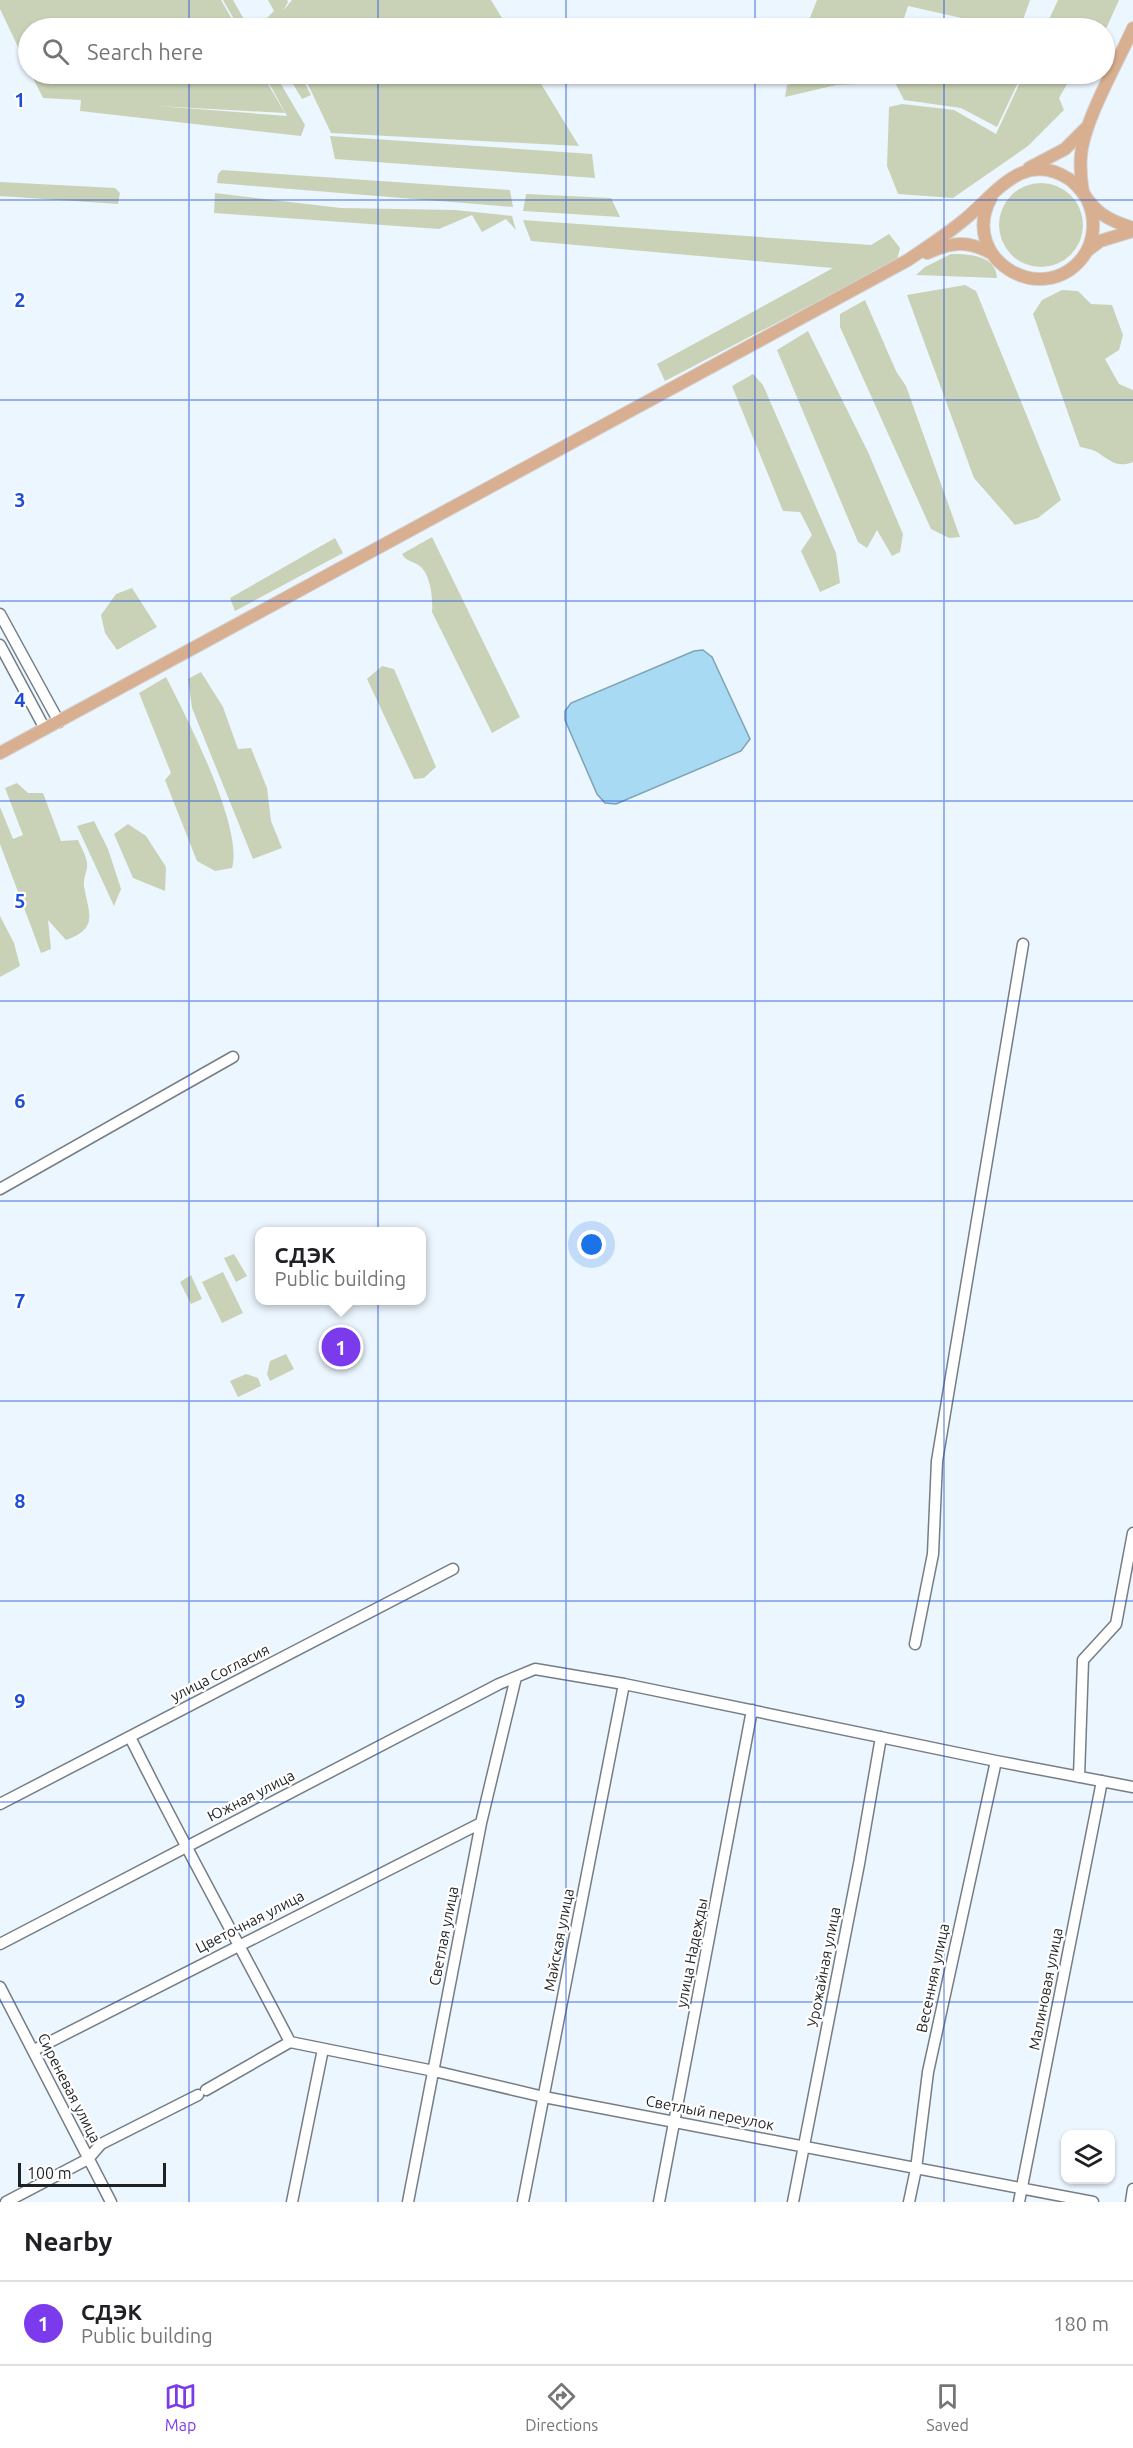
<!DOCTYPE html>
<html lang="en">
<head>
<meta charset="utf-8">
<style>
	:root { --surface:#fff; --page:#f2f2f2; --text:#202124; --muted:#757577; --line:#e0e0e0; --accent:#7c3aed }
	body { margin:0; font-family:Ubuntu,sans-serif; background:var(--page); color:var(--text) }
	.controls { position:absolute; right:18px; bottom:18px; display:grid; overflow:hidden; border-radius:12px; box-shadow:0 2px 4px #0004 }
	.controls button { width:54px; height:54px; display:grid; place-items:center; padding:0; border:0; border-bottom:2px solid var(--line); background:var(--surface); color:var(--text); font:30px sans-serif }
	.scale { position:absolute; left:18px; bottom:15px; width:148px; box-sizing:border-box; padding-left:6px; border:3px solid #1f2225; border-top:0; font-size:16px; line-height:21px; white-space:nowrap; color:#1f2225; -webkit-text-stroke:4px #fff; paint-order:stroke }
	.you { position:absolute; left:592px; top:1245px; width:21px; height:21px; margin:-15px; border:4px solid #fff; border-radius:50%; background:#1a73e8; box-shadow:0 0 0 9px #1a73e833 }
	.badge { display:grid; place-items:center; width:39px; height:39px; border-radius:50%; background:var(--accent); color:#fff; font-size:20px; font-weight:700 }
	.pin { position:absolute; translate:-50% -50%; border:3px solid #fff; box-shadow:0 2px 6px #0006 }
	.popup { position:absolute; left:255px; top:1227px; width:171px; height:78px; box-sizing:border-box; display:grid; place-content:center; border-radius:12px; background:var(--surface); filter:drop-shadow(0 2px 4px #0005); font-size:20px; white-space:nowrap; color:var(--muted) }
	.popup b { font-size:22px; color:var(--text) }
	.popup::after { content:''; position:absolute; left:50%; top:100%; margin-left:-12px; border:12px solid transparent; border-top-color:var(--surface) }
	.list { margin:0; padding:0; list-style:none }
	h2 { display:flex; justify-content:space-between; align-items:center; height:78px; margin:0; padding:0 24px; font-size:26px }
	h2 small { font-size:20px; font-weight:400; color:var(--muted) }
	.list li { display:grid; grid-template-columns:39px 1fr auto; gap:18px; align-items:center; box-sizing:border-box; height:84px; padding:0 24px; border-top:2px solid var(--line) }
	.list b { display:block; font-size:22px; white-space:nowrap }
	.list p { margin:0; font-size:20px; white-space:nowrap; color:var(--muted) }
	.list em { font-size:20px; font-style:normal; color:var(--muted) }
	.icon { flex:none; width:33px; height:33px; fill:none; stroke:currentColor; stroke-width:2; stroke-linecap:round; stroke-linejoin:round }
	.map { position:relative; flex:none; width:1133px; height:2202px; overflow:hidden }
	.search { position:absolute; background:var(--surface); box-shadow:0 2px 4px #0004; left:18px; right:18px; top:18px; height:66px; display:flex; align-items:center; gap:15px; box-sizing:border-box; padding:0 21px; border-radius:33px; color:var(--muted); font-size:22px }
	.sheet { height:162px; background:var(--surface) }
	nav { display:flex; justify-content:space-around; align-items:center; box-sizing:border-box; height:84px; border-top:2px solid var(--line); background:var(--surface); font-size:16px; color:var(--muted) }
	nav a { display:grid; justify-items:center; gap:3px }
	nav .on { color:var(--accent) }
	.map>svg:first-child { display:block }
	.green { fill:#c9d2b6 }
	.water { fill:#a8daf3; stroke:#7fa3b5; stroke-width:1.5 }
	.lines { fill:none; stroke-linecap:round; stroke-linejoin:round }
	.minor-casing { stroke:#757d85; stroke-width:13 }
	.major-casing { stroke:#d2d3d3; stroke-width:14 }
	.minor { stroke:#fff; stroke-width:10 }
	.major { stroke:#d8af90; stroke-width:12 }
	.grid { fill:none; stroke:#1d4ed8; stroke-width:1.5; stroke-opacity:0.55 }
	.labels { text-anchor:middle; stroke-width:4.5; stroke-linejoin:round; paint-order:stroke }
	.street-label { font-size:15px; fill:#1f2225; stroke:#fff }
	.grid-label { font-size:20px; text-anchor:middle; font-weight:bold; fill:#1d4ed8; stroke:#fff; stroke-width:4.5; stroke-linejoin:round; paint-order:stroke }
</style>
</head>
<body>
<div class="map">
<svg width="1133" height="2202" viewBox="0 0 1133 2202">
	<rect width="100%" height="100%" fill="#ecf6fe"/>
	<!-- green -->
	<path class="green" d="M0,0H221L237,28H28V68L0,9Z
		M223,0H233L249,28H239Z
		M268,0H287L288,2L283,11L292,0H491L508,28H282L277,19L275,21L279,28H262L260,25L274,11Z
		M817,0H1030L1020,28H1006L908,6L901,28H806Z
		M1058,0H1119L1105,31L1104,28H1045Z
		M923,18L977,28H917Z
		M31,74H262L285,113L157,106L287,116L264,74H275L305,125L301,136L80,111L81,100L43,98Z
		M287,74H300L311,95L302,99Z
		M303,74H535L579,146L331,133Z
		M797,74H886L882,83L836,85L785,97L787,85L799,82Z
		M894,74H1022L997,127L961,108L904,100L892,77Z
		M1024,74H1085L1083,76L1067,84L1059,98L1064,110L1028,146L953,198L898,194L887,166L889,107L902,104L954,110L996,134Z
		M330,136L592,154L595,178L335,159Z
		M222,170L510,190L513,207L217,183L218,174Z
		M0,182L115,188L120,193L118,204L0,196Z
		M999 225a42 42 0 1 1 84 0a42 42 0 1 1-84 0Z
		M215,193L341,208L455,210L512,216L516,230L506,219L482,232L472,215L439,229L214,213Z
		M526,194L611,198L620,217L523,211Z
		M523,220L871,245L889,234L900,248L897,260L665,381L657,364L833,268L531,241Z
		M951,254C969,254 996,255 997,278L916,275L925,267Z
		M965,285L976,291L1061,500L1038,518L1015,525L974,478L907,295Z
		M1062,290L1078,291L1091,304L1112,305L1123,335L1119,350L1105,359L1119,384L1133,390V462C1116,469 1109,459 1095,451C1091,449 1085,448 1080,447L1033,314L1042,300Z
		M865,300L896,371L906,386L960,537L949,538L931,529L840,327V314Z
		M808,331L868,452L903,534L900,552L892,556L877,530L867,548L858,542L777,350Z
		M753,374L763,385L836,553L840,583L820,592L801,551L812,535L800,512L783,511L732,386Z
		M432,537L520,717L492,733L432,612C433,599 431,577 421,567C414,561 406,562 402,554Z
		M335,538L343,553L235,611L230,598Z
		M132,588L157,627L117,650L105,633L101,615L116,594Z
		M382,666L394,669L436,767L424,778L414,779L367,679Z
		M201,672L223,707L238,749L251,748L267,788L271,821L282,848L253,859L192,708L188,679Z
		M166,677C186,716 244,828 232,868L215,871L197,861L165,780L171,773L139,693Z
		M17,783L28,793H43L61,841L78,840C81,847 86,855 87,863C88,870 83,878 84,886C88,912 100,928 66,940L48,920L51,949L41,953L0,844V807L13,839L23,835L5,788Z
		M94,821L108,849L121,889L114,906L77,826Z
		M128,824L146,836L166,867L165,891L133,878L114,834Z
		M0,916L14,943L20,966L0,977Z
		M234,1254L247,1276L236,1282L224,1258Z
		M223,1272L243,1313L222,1323L202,1282Z
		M191,1275L202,1299L191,1304L180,1282Z
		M286,1354L294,1369L270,1381L267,1374L270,1361Z
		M246,1374L258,1378L261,1386L238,1397L230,1381Z"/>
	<!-- water -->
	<path class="water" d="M703,650L712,657L750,739L741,751L616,804L605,803L597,794L565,720V711L571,703L694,651Z"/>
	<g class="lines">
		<!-- minor casing -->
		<g class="minor-casing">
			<path id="minor" d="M0,614L59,722
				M0,645L45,729
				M0,1189L233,1057
				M915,1644L933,1554L937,1461L1023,944
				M130,1737C181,1840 237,1940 290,2042
				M1079,1777L1083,1660L1116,1624L1133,1533
				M0,1804L453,1569
				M0,1944L499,1684L535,1669L624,1684L996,1761L1133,1787
				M0,1987L111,2202
				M34,2050L481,1823
				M206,2090L290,2042L434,2071L544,2097L1093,2202
				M6,2202L88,2159L101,2144L198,2095
				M292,2202L323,2049
				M408,2202L481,1823L516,1677
				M523,2202L624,1684
				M659,2202L752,1710
				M793,2202L859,1864L881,1737
				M909,2202L916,2169L928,2072L996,1761
				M1019,2202L1102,1781
				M1131,2202L1133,2189"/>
		</g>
		<!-- major casing -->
		<g class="major-casing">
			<path id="major" d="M1029,168L1065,149L1086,128
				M991,198C958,258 1042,310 1083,257C1094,242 1096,221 1089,204C1088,200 1085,196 1083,192C1081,181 1080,166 1081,155C1084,120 1118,62 1133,28
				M1087,251L1100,241L1133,231
				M927,253C952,242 967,240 991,253
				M0,753L908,260C927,247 946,235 964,220C995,195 1023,149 1069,179C1081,187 1086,200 1096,209C1106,219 1121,224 1133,228"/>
		</g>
		<!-- minor -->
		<use href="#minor" class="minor"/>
		<!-- major -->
		<use href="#major" class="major"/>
	</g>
	<!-- grid -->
	<path class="grid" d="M189,0V28M378,0V28M566,0V28M755,0V28M944,0V28M189,74V2202M378,74V2202M566,74V2202M755,74V2202M944,74V2202M0,200H1133M0,400H1133M0,601H1133M0,801H1133M0,1001H1133M0,1201H1133M0,1401H1133M0,1601H1133M0,1802H1133M0,2002H1133"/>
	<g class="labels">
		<!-- street labels -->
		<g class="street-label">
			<text transform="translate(220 1673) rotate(-27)" y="5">улица Согласия</text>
			<text transform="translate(251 1796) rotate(-27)" y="5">Южная улица</text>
			<text transform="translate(250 1922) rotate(-27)" y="5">Цветочная улица</text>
			<text transform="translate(444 1936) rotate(-79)" y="5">Светлая улица</text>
			<text transform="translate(559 1940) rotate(-79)" y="5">Майская улица</text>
			<text transform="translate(692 1953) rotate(-79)" y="5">улица Надежды</text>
			<text transform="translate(824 1967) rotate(-79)" y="5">Урожайная улица</text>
			<text transform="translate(933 1978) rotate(-78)" y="5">Весенняя улица</text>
			<text transform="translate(1046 1989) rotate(-79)" y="5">Малиновая улица</text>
			<text transform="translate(69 2088) rotate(63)" y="5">Сиреневая улица</text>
			<text transform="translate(710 2113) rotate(11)" y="5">Светлый переулок</text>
		</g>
	</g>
	<g class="grid-label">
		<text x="20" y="107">1</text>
		<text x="20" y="307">2</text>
		<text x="20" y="507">3</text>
		<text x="20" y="707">4</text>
		<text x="20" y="908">5</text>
		<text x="20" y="1108">6</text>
		<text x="20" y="1308">7</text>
		<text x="20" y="1508">8</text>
		<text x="20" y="1708">9</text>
	</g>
</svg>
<div class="controls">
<button><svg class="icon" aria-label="layers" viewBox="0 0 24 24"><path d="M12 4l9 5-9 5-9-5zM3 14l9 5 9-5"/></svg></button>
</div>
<div class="scale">100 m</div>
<div class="you"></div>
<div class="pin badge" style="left:341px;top:1347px">1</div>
<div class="popup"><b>СДЭК</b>Public building</div>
<div class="search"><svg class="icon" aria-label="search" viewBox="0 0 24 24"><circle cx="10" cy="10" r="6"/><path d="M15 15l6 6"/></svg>Search here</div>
</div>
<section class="sheet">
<h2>Nearby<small></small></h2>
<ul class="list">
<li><span class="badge">1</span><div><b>СДЭК</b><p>Public building</p></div><em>180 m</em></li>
</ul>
</section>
<nav>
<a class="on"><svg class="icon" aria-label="map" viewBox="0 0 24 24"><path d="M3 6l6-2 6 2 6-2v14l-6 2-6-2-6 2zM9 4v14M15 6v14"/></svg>Map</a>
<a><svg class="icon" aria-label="directions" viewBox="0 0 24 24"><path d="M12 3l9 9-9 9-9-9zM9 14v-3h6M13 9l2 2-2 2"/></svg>Directions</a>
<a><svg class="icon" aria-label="saved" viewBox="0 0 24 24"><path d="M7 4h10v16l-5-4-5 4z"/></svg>Saved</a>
</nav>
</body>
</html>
